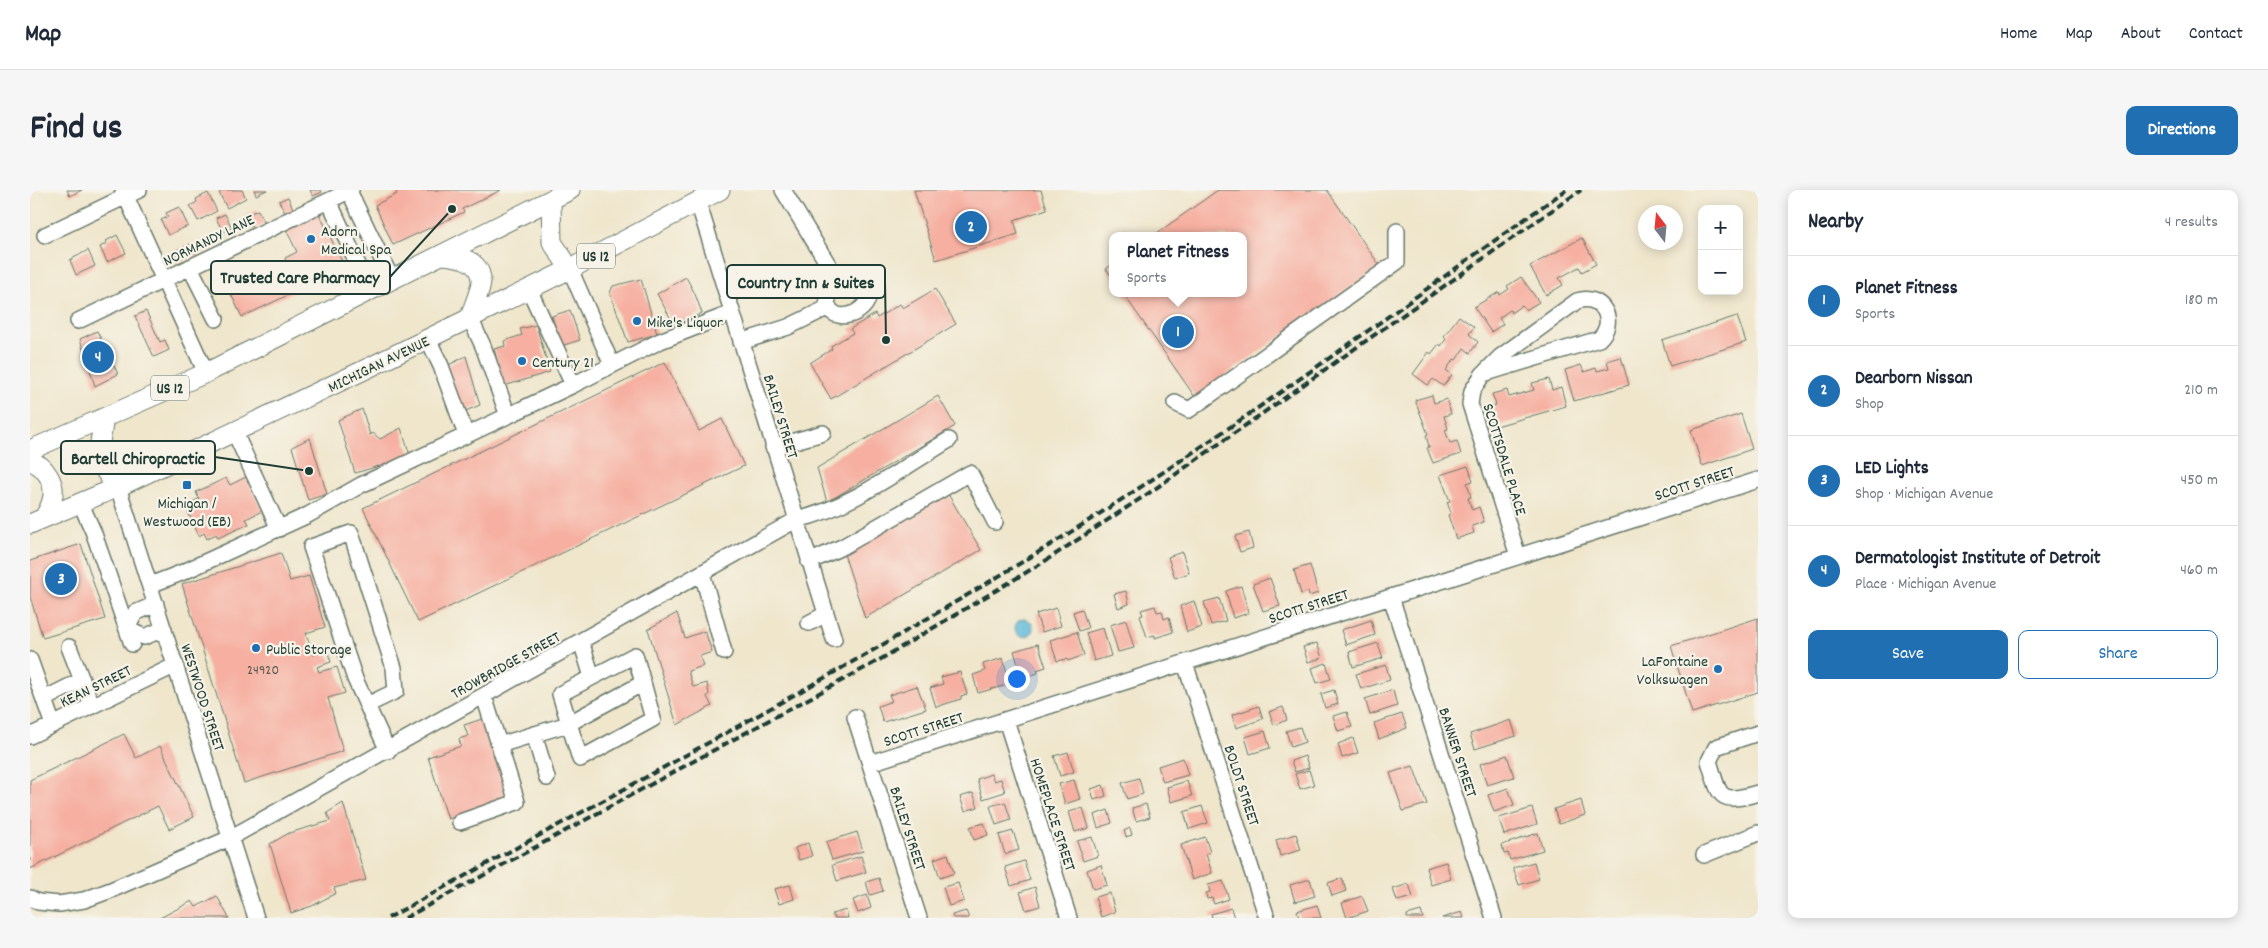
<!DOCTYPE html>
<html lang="en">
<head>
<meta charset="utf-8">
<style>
	:root { --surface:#fff; --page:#f6f6f7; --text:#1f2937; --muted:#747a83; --line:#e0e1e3; --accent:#1f6fb2 }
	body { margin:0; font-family:Dekko,sans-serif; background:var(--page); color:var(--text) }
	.controls { position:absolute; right:15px; top:15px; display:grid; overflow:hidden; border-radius:10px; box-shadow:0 2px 12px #0003 }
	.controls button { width:45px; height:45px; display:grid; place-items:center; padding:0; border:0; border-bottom:1px solid var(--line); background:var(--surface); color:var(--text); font:25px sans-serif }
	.compass { position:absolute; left:1608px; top:15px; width:45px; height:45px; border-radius:50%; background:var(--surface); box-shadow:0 2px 12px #0003; rotate:344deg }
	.you { position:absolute; left:986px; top:488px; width:18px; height:18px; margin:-12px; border:4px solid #fff; border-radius:50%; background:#1a73e8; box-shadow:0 0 0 8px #1a73e833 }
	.badge { display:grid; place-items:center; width:32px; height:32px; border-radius:50%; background:var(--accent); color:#fff; font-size:16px; font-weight:700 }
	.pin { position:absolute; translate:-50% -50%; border:2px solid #fff; box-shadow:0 1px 5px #0006 }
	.popup { position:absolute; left:1079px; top:42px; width:138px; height:65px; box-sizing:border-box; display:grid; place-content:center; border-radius:10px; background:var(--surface); filter:drop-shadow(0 1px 4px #0005); font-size:16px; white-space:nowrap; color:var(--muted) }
	.popup b { font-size:19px; color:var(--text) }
	.popup::after { content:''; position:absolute; left:50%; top:100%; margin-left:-10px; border:10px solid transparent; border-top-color:var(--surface) }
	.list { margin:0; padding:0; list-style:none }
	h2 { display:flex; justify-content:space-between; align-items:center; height:65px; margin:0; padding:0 20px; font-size:21px }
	h2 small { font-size:16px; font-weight:400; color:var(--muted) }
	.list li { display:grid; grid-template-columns:32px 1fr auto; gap:15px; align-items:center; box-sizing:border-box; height:90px; padding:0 20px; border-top:1px solid var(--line) }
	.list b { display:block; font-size:19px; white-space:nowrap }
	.list p { margin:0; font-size:16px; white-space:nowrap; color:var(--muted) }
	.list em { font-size:16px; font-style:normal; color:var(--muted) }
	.actions { display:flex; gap:10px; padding:15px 20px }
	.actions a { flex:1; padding:11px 0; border:1px solid var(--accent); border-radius:10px; text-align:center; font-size:18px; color:var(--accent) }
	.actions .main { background:var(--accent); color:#fff }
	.map { position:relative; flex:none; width:1728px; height:728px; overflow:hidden; border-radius:10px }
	header { display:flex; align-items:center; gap:30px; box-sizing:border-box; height:70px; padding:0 25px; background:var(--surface); border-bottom:1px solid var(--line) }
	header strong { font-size:24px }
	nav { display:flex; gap:28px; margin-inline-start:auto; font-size:18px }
	.intro { display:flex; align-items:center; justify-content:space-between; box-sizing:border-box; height:120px; padding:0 30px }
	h1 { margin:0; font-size:35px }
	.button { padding:12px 22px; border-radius:10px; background:var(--accent); color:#fff; font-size:18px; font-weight:700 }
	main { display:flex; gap:30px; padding:0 30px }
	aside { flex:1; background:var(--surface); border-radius:10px; box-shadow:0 2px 12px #0003 }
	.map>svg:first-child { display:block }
	.water { fill:#59b7d8; stroke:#3c7a86 }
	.building { fill:#f6afa0 }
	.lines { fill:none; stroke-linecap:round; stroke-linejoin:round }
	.minor-casing { stroke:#687869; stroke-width:18 }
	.major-casing { stroke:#687869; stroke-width:21 }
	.minor { stroke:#fff; stroke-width:15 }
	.major { stroke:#fff; stroke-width:19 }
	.rail { stroke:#1f3d34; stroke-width:4; stroke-dasharray:8 4; stroke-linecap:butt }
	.poi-dot { fill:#1f6fb2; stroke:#f7f3e8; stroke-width:2 }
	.labels { text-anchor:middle; stroke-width:4.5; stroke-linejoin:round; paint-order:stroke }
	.number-label { font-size:14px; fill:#555a4f }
	.shield { fill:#f7f3e8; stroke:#60746a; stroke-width:1 }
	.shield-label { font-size:15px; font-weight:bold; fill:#1f3d34 }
	.poi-label { font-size:16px; fill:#1f3d34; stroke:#f7f3e8; text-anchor:start }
	.street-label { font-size:16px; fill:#1f3d34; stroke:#f7f3e8 }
	.leader { fill:none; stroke:#1f3d34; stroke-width:2 }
	.callout-dot { fill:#1f3d34; stroke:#f7f3e8; stroke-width:2 }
	.callout { fill:#f7f3e8; stroke:#1f3d34; stroke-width:2 }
	.callout-label { font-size:18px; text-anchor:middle; font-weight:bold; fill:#1f3d34 }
</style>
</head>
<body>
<header>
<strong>Map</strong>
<nav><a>Home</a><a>Map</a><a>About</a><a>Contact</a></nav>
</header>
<div class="intro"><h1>Find us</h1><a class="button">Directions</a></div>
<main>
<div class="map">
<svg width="1728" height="728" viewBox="0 0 1728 728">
	<rect width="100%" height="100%" fill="#f7f3e8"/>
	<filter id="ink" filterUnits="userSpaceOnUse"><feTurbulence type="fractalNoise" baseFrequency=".02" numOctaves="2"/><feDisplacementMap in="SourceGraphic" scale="10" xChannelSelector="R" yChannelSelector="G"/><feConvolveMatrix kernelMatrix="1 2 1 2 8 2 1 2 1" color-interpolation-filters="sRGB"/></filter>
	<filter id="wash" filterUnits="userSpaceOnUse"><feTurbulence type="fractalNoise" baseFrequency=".0096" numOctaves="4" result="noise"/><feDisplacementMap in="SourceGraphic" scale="20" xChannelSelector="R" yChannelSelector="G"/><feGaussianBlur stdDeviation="1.12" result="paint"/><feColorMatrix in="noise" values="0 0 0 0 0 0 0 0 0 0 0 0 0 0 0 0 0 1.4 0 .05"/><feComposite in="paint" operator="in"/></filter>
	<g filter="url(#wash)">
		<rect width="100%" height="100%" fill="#efe6cc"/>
		<!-- water -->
		<path class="water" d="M985 438a9 9 0 1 1 18 0a9 9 0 1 1-18 0Z"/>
		<g id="blocks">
			<!-- building -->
			<path class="building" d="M37,0H52L40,6Z
				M194,0H212L216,8L197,18L189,3Z
				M224,0H237L226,5Z
				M280,0H291L292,2L283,6Z
				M365,0H471L432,19L434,22L363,55L345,15L367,4Z
				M884,0H1011L1017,19L984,30L988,44L906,70Z
				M1188,0H1297L1350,76L1165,207L1093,103H1213V46H1123Z
				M178,3L187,21L168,31L160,16L167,12L166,9Z
				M258,7L264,21L256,25L249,11Z
				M149,17L158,36L138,45L131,30L138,27L136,23Z
				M228,20L235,34L223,39L216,25Z
				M288,21L315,78L212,127L198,98L256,70L255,68L267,62L255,37Z
				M195,24L202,38L193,42L186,28Z
				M87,45L96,63L77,72L70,57L77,53L76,51Z
				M1552,48L1566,74L1552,82L1549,77L1529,88L1533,95L1516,105L1500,76Z
				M161,54L167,65L148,73L143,62Z
				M58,60L65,76L46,85L40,70Z
				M1083,74V88L1076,79Z
				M656,87L665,104L672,123L645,136L627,104Z
				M1491,87L1509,112L1496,120L1492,115L1481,123L1480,120L1469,128L1473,134L1461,142L1444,117L1469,102L1470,105L1479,99L1477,96Z
				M611,89L627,144L598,152L580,103L583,96Z
				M905,99L926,134L801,209L780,173L802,159L801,156L823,143L820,139L845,124L847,128L870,114L873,118Z
				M540,120L550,150L531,156L522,126Z
				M116,121L130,152L135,150L139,160L124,167L105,126Z
				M1429,126L1444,137L1439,144L1448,152L1440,163L1434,158L1426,170L1424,169L1416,180L1422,185L1413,196L1403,189L1398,195L1383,184L1399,162L1401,164L1409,154L1411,156L1416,149L1414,146Z
				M1707,126L1716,152L1640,176L1632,150Z
				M506,135L520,182L474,196L464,159L475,156L474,151L492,145L490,139Z
				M67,141L88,184L65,196L50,149Z
				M436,166L450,215L433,222L417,176Z
				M1591,167L1599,195L1544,211L1535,180L1551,175L1554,182L1566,178L1567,181L1579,178L1577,171Z
				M635,172L669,241L692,229L714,276L388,432L333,318Z
				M1519,189L1522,200L1531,197L1536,216L1463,237L1458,217L1466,215L1462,204L1477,200L1479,207L1504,200L1502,193Z
				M1402,205L1404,213L1417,209L1421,224L1414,226L1418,239L1415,240L1420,253L1427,251L1431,264L1403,273L1397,258L1399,257L1396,245L1398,244L1385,210Z
				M908,206L925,236L797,312L787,278Z
				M332,219L340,245L343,243L350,249L371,238L380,265L350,279L349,276L325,283L308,230Z
				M1711,224L1722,259L1672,276L1661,240Z
				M280,248L297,304L278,310L262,257Z
				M1438,276L1443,291L1437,293L1441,307L1438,308L1442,320L1449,317L1454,332L1442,336L1444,343L1426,349L1418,325L1421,323L1417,312L1420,311L1410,285Z
				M216,287L232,321L216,329L219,334L188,348L186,344L177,349L174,343L169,346L158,322L162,320L159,313L169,309L166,302L196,288L200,295Z
				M918,304L951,360L835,428L814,364Z
				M1219,342L1223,358L1210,362L1205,346Z
				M51,354L75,429L13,448L0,407V371Z
				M1152,362L1159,383L1145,388L1138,367Z
				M251,363L260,391L279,386L295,437L276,443L283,465L297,460L301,472L287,477L289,482L307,477L315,503L298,508L313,561L214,593L152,394Z
				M1280,375L1288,403L1279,406L1278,401L1271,404L1264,380Z
				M1240,388L1250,416L1233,421L1223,394Z
				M1211,396L1219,423L1203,428L1196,401Z
				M1096,401L1099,414L1088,418L1084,404Z
				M1189,408L1196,431L1181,435L1174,412Z
				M1164,411L1172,437L1157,442L1150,416Z
				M1125,416L1127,422L1132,421L1134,429L1139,427L1143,442L1125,448V445L1117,447L1110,426L1113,425L1111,420Z
				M1026,418L1031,436L1012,442L1006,424Z
				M1052,419L1058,438L1049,441L1043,422Z
				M647,423L655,448L675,441L682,462L670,466L673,476L658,481L663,497L677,493L679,504L677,507L682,516L647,535L618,439Z
				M1728,428V502L1662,523L1641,456Z
				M1096,430L1104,458L1088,462L1080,435Z
				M1341,430L1345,445L1316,455L1311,440Z
				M1073,438L1081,466L1064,471L1056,443Z
				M1047,442L1054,465L1038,471L1037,469L1027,471L1020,450Z
				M1287,453L1292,468L1278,472L1273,457Z
				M1348,453L1353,468L1323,477L1319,462Z
				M1008,454L1016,477L1007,480L1008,483L992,488L984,461Z
				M973,468L980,494L948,503L943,485L955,481L953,474Z
				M1296,473L1301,489L1287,493L1282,478Z
				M1356,475L1360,490L1331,499L1326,484Z
				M930,482L937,504L931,506V509L906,517L900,498L913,494L911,487Z
				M887,496L896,519L853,532L848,516L862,511L859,505Z
				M1304,500L1308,514L1295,518L1291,504Z
				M1363,500L1367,516L1340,525L1335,509Z
				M1229,516L1233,529L1206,538L1202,525Z
				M1253,517L1257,530L1244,535L1239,522Z
				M1317,522L1322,537L1308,541L1303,526Z
				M1372,524L1377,538L1349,549L1344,533Z
				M455,528L481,609L418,629L398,567L431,556L429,549L438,546L434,535Z
				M1481,530L1486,546L1445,559L1440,544Z
				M1270,537L1275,552L1261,557L1256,541Z
				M1235,541L1240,558L1220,564L1215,547Z
				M94,544L106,568L130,556L164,627L139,639L128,616L0,679V590Z
				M1323,548L1328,563L1312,568L1308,554Z
				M1038,562L1044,582L1030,586L1024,566Z
				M1477,565L1484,587L1457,595L1450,574Z
				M1275,566L1279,578L1265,582L1261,571Z
				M1153,568L1158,585L1133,592L1128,576Z
				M1383,576L1397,614L1373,621L1360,583Z
				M1279,580L1284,595L1270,599L1265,584Z
				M961,584L964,591L971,589L975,602L953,609L947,589Z
				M1109,588L1113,604L1097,609L1092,593Z
				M1044,590L1050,609L1035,614L1029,594Z
				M1157,591L1162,606L1141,612L1137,597Z
				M1073,595L1076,606L1064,610L1061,599Z
				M1478,598L1484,615L1464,622L1458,605Z
				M943,603L948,617L935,621L930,607Z
				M1551,610L1555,625L1529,634L1524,619Z
				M975,612L981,630L966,635L960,616Z
				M313,613L336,690L304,698L306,703L282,716L261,723L240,654L259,643L300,631L297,623Z
				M1116,614L1120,627L1106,631L1102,618Z
				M1172,616L1178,633L1159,639L1154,622Z
				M1053,618L1059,638L1045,642L1039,622Z
				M1502,618L1507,634L1474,645L1469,628Z
				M1078,620L1082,633L1068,638L1064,625Z
				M954,633L958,645L944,650L940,637Z
				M1100,638L1102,645L1096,647L1094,641Z
				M983,641L989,660L975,664L969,645Z
				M827,642L833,661L802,670L796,652Z
				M1508,643L1513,660L1480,670L1478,663L1474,664L1472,655Z
				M1266,644L1271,660L1250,666L1246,650Z
				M1062,647L1068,666L1053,671L1047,651Z
				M1175,647L1180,662L1176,664L1182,683L1162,690L1151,655Z
				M778,653L782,666L769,670L765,658Z
				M918,664L924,683L910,688L904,669Z
				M831,666L836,682L807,691L802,675Z
				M994,671L1000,690L981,696L975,677Z
				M1416,672L1421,689L1401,695L1396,678Z
				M1504,672L1509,689L1489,695L1483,678Z
				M1071,675L1077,695L1063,699L1057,680Z
				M849,688L853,701L840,705L836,692Z
				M1312,688L1316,701L1302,706L1298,693Z
				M1280,689L1285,706L1265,712L1260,695Z
				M1193,691L1199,709L1184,714L1182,708L1177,709L1176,703L1180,702L1178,695Z
				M928,693L934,711L919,716L913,697Z
				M1379,694L1383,707L1367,711L1363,699Z
				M760,695L764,709L749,714L744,699Z
				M1005,697L1010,716L996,720L990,702Z
				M1080,703L1085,722L1071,727L1065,707Z
				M837,705L841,718L828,723L823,710Z
				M187,706L199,728H130L162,711L166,717Z
				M1332,706L1338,721L1317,728L1312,713Z
				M1287,715L1291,728H1269L1267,721Z
				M1201,718L1204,728H1182L1181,724Z
				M816,720L818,728H804L802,724Z
				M936,721L939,728H923L922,725Z
				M1391,721L1393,728H1377V725Z
				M1432,722L1434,728H1412Z"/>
		</g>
	</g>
	<g filter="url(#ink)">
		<use href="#blocks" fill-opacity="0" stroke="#687869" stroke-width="1"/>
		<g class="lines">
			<!-- minor casing -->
			<g class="minor-casing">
				<path id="minor" d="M93,0L176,183
					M753,0L810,94
					M319,1L362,90
					M299,11L340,101
					M668,12L804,449
					M15,45L109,0
					M160,77L186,129
					M540,79L582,175
					M824,90L836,96C849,118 807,139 797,115C798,100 809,91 824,90Z
					M499,99L543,195
					M440,128L453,156L478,226
					M48,131L321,0
					M398,149L411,176L436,245
					M711,152L758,137L799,117
					M1453,184L1470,167L1547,111C1572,103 1588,131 1569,149L1453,184L1442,201L1440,214L1488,366
					M1145,213L1159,220L1367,72V41
					M204,241L249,339
					M743,257L793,243
					M88,297L226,728
					M50,312L63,341L102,454
					M779,372L814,356L940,283L965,332
					M672,383L694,462
					M120,395L151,383L278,325L331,295L543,195L630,151L702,123
					M1361,407L1464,728
					M779,433L796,424
					M97,439L105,423L126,414
					M97,439L114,447L134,439
					M551,451L562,487
					M39,457L62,516
					M0,470L23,535
					M1155,473L1237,728
					M14,509L52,490
					M337,515L366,501L364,478L321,343L281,357L325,489L358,561
					M825,527L889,728
					M976,530L1039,728
					M1728,543L1686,557L1679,571C1690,606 1687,615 1728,603
					M504,544L517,588
					M0,546L146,475
					M469,555L538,534L613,493L605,465L530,504L550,569L623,529L613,493
					M840,573L1728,290
					M430,632L487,612L454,506
					M1674,665L1728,643
					M0,708L8,712L29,714L54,710L81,700L200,648L766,330C820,318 871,279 919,250"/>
			</g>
			<!-- major casing -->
			<g class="major-casing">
				<path id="major" d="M521,10L522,52L540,79
					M411,65C427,66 450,69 451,90C452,98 442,119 440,128
					M74,228C69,263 62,269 88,297
					M0,260L176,183L540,0
					M0,271C15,275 27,294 22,310C21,316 17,322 14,328
					M0,334L88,297L332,181L540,79L690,0"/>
			</g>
			<!-- minor -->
			<use href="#minor" class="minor"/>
			<!-- major -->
			<use href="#major" class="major"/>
			<!-- rail -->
			<path class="rail" d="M358,728C580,606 804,488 1020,355C1197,245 1366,120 1536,0
				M375,728L846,472L1012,373L1119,303L1551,0"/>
		</g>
	</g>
	<!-- markers -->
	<g class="poi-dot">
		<circle cx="281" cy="49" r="5"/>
		<circle cx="607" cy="131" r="5"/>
		<circle cx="492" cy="171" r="5"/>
		<rect x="152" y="290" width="10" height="10" rx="2.5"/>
		<circle cx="226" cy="458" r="5"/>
		<circle cx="1688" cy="479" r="5"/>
	</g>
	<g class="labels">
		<!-- number labels -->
		<g class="number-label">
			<text x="233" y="484">24920</text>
		</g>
		<!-- shield labels -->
		<g class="shield">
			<rect x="547" y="53.5" width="38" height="25" rx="4"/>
			<rect x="121" y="185.5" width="38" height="25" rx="4"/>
		</g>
		<g class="shield-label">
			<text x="566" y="71">US 12</text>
			<text x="140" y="203">US 12</text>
		</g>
		<!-- poi labels -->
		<g class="poi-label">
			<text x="291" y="46">Adorn<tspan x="291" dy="18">Medical Spa</tspan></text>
			<text x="617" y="137">Mike's Liquor</text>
			<text x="502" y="177">Century 21</text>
			<text x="157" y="318" text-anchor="middle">Michigan /<tspan x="157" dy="18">Westwood (EB)</tspan></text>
			<text x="236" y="464">Public Storage</text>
			<text x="1678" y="476" text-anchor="end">LaFontaine<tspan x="1678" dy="18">Volkswagen</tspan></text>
		</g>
		<!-- street labels -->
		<g class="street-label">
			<text transform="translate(178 49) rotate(-26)" y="6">NORMANDY LANE</text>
			<text transform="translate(348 173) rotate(-26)" y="6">MICHIGAN AVENUE</text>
			<text transform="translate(752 226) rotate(73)" y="6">BAILEY STREET</text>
			<text transform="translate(1476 269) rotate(73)" y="6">SCOTTSDALE PLACE</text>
			<text transform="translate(1664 292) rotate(-18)" y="6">SCOTT STREET</text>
			<text transform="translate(1278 415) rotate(-18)" y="6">SCOTT STREET</text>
			<text transform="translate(475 474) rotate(-29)" y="6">TROWBRIDGE STREET</text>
			<text transform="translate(65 495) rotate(-26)" y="6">KEAN STREET</text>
			<text transform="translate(174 507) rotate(72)" y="6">WESTWOOD STREET</text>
			<text transform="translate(893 538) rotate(-18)" y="6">SCOTT STREET</text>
			<text transform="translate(1429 562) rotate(72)" y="6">BANNER STREET</text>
			<text transform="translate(1213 595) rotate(72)" y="6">BOLDT STREET</text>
			<text transform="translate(1024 624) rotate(72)" y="6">HOMEPLACE STREET</text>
			<text transform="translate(879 638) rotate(72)" y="6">BAILEY STREET</text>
		</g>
	</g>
	<!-- callouts -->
	<path class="leader" d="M422 19L360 87M856 150L855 91M279 281L185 267"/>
	<g class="callout-dot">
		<circle cx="422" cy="19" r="5"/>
		<circle cx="856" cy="150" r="5"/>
		<circle cx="279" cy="281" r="5"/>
	</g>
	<g class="callout">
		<rect x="181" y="71" width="179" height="33" rx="5"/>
		<rect x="697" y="75" width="158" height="33" rx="5"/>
		<rect x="31" y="251" width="154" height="33" rx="5"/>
	</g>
	<g class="callout-label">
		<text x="270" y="93">Trusted Care Pharmacy</text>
		<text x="776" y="98">Country Inn &amp; Suites</text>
		<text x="108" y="274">Bartell Chiropractic</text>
	</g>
</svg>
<div class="controls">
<button>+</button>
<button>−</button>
</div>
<svg class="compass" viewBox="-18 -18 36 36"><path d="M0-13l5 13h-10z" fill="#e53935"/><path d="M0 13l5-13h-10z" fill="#747a83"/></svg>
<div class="you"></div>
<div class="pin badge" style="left:1148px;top:142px">1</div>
<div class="popup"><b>Planet Fitness</b>Sports</div>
<div class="pin badge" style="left:941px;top:37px">2</div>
<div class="pin badge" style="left:31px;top:389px">3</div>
<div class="pin badge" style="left:68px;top:167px">4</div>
</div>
<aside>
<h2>Nearby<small>4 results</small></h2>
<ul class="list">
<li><span class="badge">1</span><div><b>Planet Fitness</b><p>Sports</p></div><em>180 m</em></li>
<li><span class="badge">2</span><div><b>Dearborn Nissan</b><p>Shop</p></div><em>210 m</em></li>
<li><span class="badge">3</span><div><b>LED Lights</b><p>Shop · Michigan Avenue</p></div><em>450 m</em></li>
<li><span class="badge">4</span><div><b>Dermatologist Institute of Detroit</b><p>Place · Michigan Avenue</p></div><em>460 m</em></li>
</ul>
<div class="actions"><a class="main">Save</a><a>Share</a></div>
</aside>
</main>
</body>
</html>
